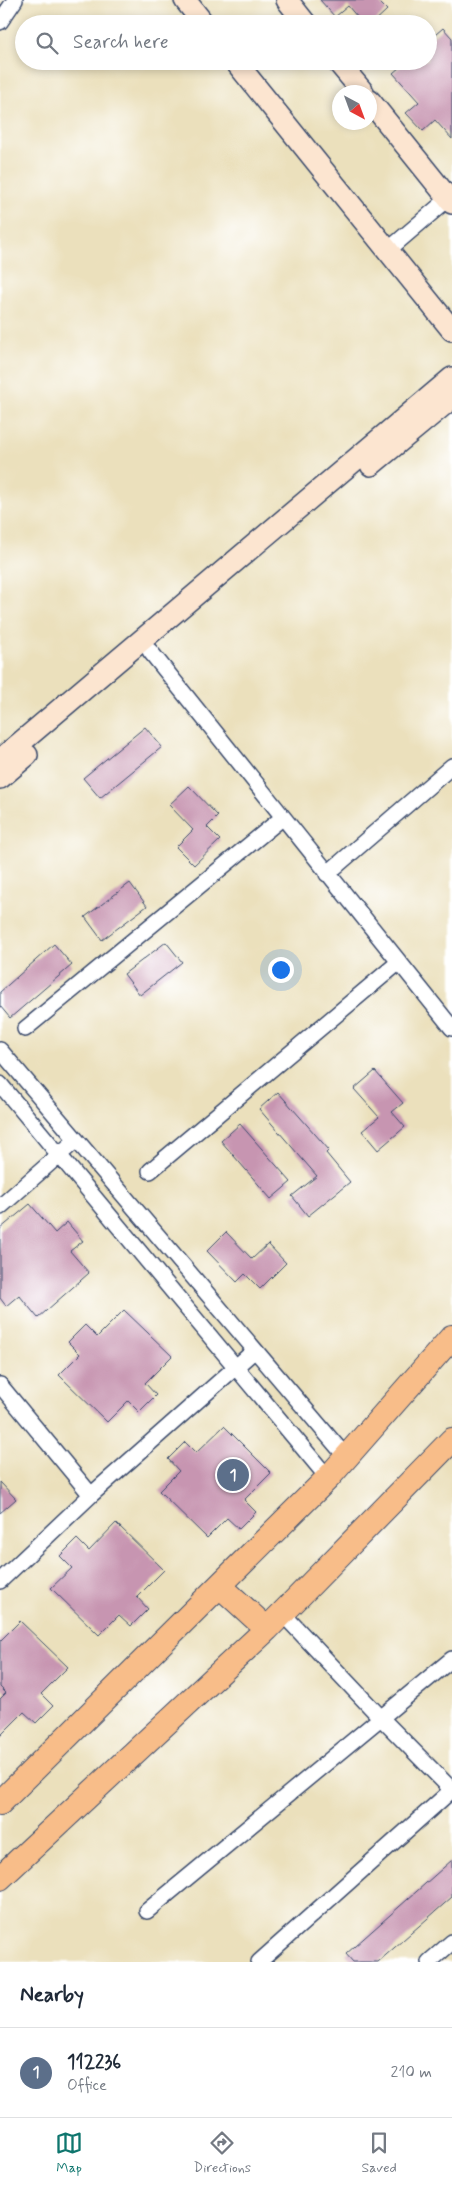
<!DOCTYPE html>
<html lang="en">
<head>
<meta charset="utf-8">
<style>
	:root { --surface:#fff; --page:#f6f6f7; --text:#1f2937; --muted:#747a83; --line:#e0e1e3; --accent:#0f766e }
	body { margin:0; font-family:Mynerve,sans-serif; background:var(--page); color:var(--text) }
	.compass { position:absolute; left:332px; top:85px; width:45px; height:45px; border-radius:50%; background:var(--surface); box-shadow:0 2px 8px #0003; rotate:139deg }
	.you { position:absolute; left:280px; top:969px; width:18px; height:18px; margin:-12px; border:4px solid #fff; border-radius:50%; background:#1a73e8; box-shadow:0 0 0 8px #1a73e833 }
	.badge { display:grid; place-items:center; width:32px; height:32px; border-radius:50%; background:var(--accent); color:#fff; font-size:16px; font-weight:700 }
	.pin { position:absolute; translate:-50% -50%; border:2px solid #fff; box-shadow:0 1px 5px #0006 }
	.list { margin:0; padding:0; list-style:none }
	h2 { display:flex; justify-content:space-between; align-items:center; height:65px; margin:0; padding:0 20px; font-size:21px }
	h2 small { font-size:16px; font-weight:400; color:var(--muted) }
	.list li { display:grid; grid-template-columns:32px 1fr auto; gap:15px; align-items:center; box-sizing:border-box; height:90px; padding:0 20px; border-top:1px solid var(--line) }
	.list b { display:block; font-size:19px; white-space:nowrap }
	.list p { margin:0; font-size:16px; white-space:nowrap; color:var(--muted) }
	.list em { font-size:16px; font-style:normal; color:var(--muted) }
	.icon { flex:none; width:28px; height:28px; fill:none; stroke:currentColor; stroke-width:2; stroke-linecap:round; stroke-linejoin:round }
	.map { position:relative; flex:none; width:452px; height:1962px; overflow:hidden }
	.search { position:absolute; background:var(--surface); box-shadow:0 2px 8px #0003; left:15px; right:15px; top:15px; height:55px; display:flex; align-items:center; gap:12px; box-sizing:border-box; padding:0 18px; border-radius:28px; color:var(--muted); font-size:19px }
	.sheet { height:155px; background:var(--surface) }
	nav { display:flex; justify-content:space-around; align-items:center; box-sizing:border-box; height:70px; border-top:1px solid var(--line); background:var(--surface); font-size:14px; color:var(--muted) }
	nav a { display:grid; justify-items:center; gap:2px }
	nav .on { color:var(--accent) }
	.map>svg:first-child { display:block }
	.building { fill:#c795b1 }
	.lines { fill:none; stroke-linecap:round; stroke-linejoin:round }
	.street-casing { stroke:#3a4a6c; stroke-width:18 }
	.secondary-casing { stroke:#3a4a6c; stroke-width:24 }
	.primary-casing { stroke:#3a4a6c; stroke-width:26 }
	.street { stroke:#fff; stroke-width:15 }
	.secondary { stroke:#fce5d0; stroke-width:21 }
	.primary { stroke:#f8bd89; stroke-width:24 }
</style>
</head>
<body>
<div class="map">
<svg width="452" height="1962" viewBox="0 0 452 1962">
	<rect width="100%" height="100%" fill="#fff"/>
	<filter id="ink" filterUnits="userSpaceOnUse"><feTurbulence type="fractalNoise" baseFrequency=".02" numOctaves="2"/><feDisplacementMap in="SourceGraphic" scale="10" xChannelSelector="R" yChannelSelector="G"/><feConvolveMatrix kernelMatrix="1 2 1 2 8 2 1 2 1" color-interpolation-filters="sRGB"/></filter>
	<filter id="wash" filterUnits="userSpaceOnUse"><feTurbulence type="fractalNoise" baseFrequency=".0096" numOctaves="4" result="noise"/><feDisplacementMap in="SourceGraphic" scale="20" xChannelSelector="R" yChannelSelector="G"/><feGaussianBlur stdDeviation="1.12" result="paint"/><feColorMatrix in="noise" values="0 0 0 0 0 0 0 0 0 0 0 0 0 0 0 0 0 1.4 0 .05"/><feComposite in="paint" operator="in"/></filter>
	<g filter="url(#wash)">
		<rect width="100%" height="100%" fill="#ebe0bc"/>
		<g id="blocks">
			<!-- building -->
			<path class="building" d="M320,0H377L387,10L372,24H363L348,6L335,17Z
				M443,28L452,38V139L435,120L423,131L406,113L419,102L393,73L407,61H428V41Z
				M145,727L162,747L100,798L83,778Z
				M189,786L218,816L207,827L220,840L194,865L176,847L193,830L169,805Z
				M130,883L147,906L102,940L85,917Z
				M166,942L182,962L140,995L124,974Z
				M54,944L72,965L10,1018L0,1006V992Z
				M375,1071L403,1103L392,1112L405,1127L378,1150L362,1131L379,1117L354,1089Z
				M278,1092L329,1150L326,1153L350,1182L308,1216L292,1196L317,1176L259,1109Z
				M240,1124L291,1182L271,1199L221,1141Z
				M30,1204L55,1233L67,1222L83,1241L70,1251L89,1273L38,1318L19,1295L6,1306L0,1298V1229Z
				M226,1232L252,1259L268,1244L286,1263L260,1289L245,1274L237,1282L207,1251Z
				M124,1310L172,1356L145,1383L156,1395L139,1412L128,1401L107,1422L59,1375L80,1354L68,1342L85,1325L97,1337Z
				M224,1426L271,1473L244,1500L256,1512L239,1529L227,1518L207,1538L159,1491L179,1471L168,1459L185,1442L196,1453Z
				M0,1482L16,1499L0,1513Z
				M116,1523L164,1570L137,1597L148,1609L131,1626L119,1615L99,1635L51,1588L72,1568L60,1556L77,1539L89,1551Z
				M20,1621L68,1667L41,1694L53,1706L36,1723L24,1712L0,1736V1699L6,1693L0,1687V1641Z
				M452,1860V1897L378,1962H353L346,1954Z"/>
		</g>
	</g>
	<g filter="url(#ink)">
		<use href="#blocks" fill-opacity="0" stroke="#3a4a6c" stroke-width="1"/>
		<g class="lines">
			<!-- street casing -->
			<g class="street-casing">
				<path id="street" d="M0,22L15,0
					M387,251L449,198
					M150,651L452,1028
					M327,874L452,766
					M25,1029L282,818
					M0,1050L346,1457
					M0,1084L328,1478
					M150,1171L399,962
					M0,1207L76,1140
					M0,1385L91,1495
					M0,1581L91,1495L255,1350
					M282,1613L381,1718L452,1790
					M147,1911L452,1659
					M259,1962L452,1790
					M429,1962L452,1942"/>
			</g>
			<!-- secondary casing -->
			<g class="secondary-casing">
				<path id="secondary" d="M185,0L204,24
					M287,0L306,24
					M235,61L452,330
					M337,61L363,92
					M370,101L452,203
					M371,465L452,398
					M0,760L452,378
					M0,778L27,755"/>
			</g>
			<!-- primary casing -->
			<g class="primary-casing">
				<path id="primary" d="M220,1586L267,1629
					M0,1803L328,1478L452,1337
					M0,1878L267,1629L452,1440"/>
			</g>
			<!-- street -->
			<use href="#street" class="street"/>
			<!-- secondary -->
			<use href="#secondary" class="secondary"/>
			<!-- primary -->
			<use href="#primary" class="primary"/>
		</g>
	</g>
</svg>
<svg class="compass" viewBox="-18 -18 36 36"><path d="M0-13l5 13h-10z" fill="#e53935"/><path d="M0 13l5-13h-10z" fill="#747a83"/></svg>
<div class="you"></div>
<div class="pin badge" style="left:233px;top:1475px;background:#5c6f8a">1</div>
<div class="search"><svg class="icon" aria-label="search" viewBox="0 0 24 24"><circle cx="10" cy="10" r="6"/><path d="M15 15l6 6"/></svg>Search here</div>
</div>
<section class="sheet">
<h2>Nearby<small></small></h2>
<ul class="list">
<li><span class="badge" style="background:#5c6f8a">1</span><div><b>112236</b><p>Office</p></div><em>210 m</em></li>
</ul>
</section>
<nav>
<a class="on"><svg class="icon" aria-label="map" viewBox="0 0 24 24"><path d="M3 6l6-2 6 2 6-2v14l-6 2-6-2-6 2zM9 4v14M15 6v14"/></svg>Map</a>
<a><svg class="icon" aria-label="directions" viewBox="0 0 24 24"><path d="M12 3l9 9-9 9-9-9zM9 14v-3h6M13 9l2 2-2 2"/></svg>Directions</a>
<a><svg class="icon" aria-label="saved" viewBox="0 0 24 24"><path d="M7 4h10v16l-5-4-5 4z"/></svg>Saved</a>
</nav>
</body>
</html>
